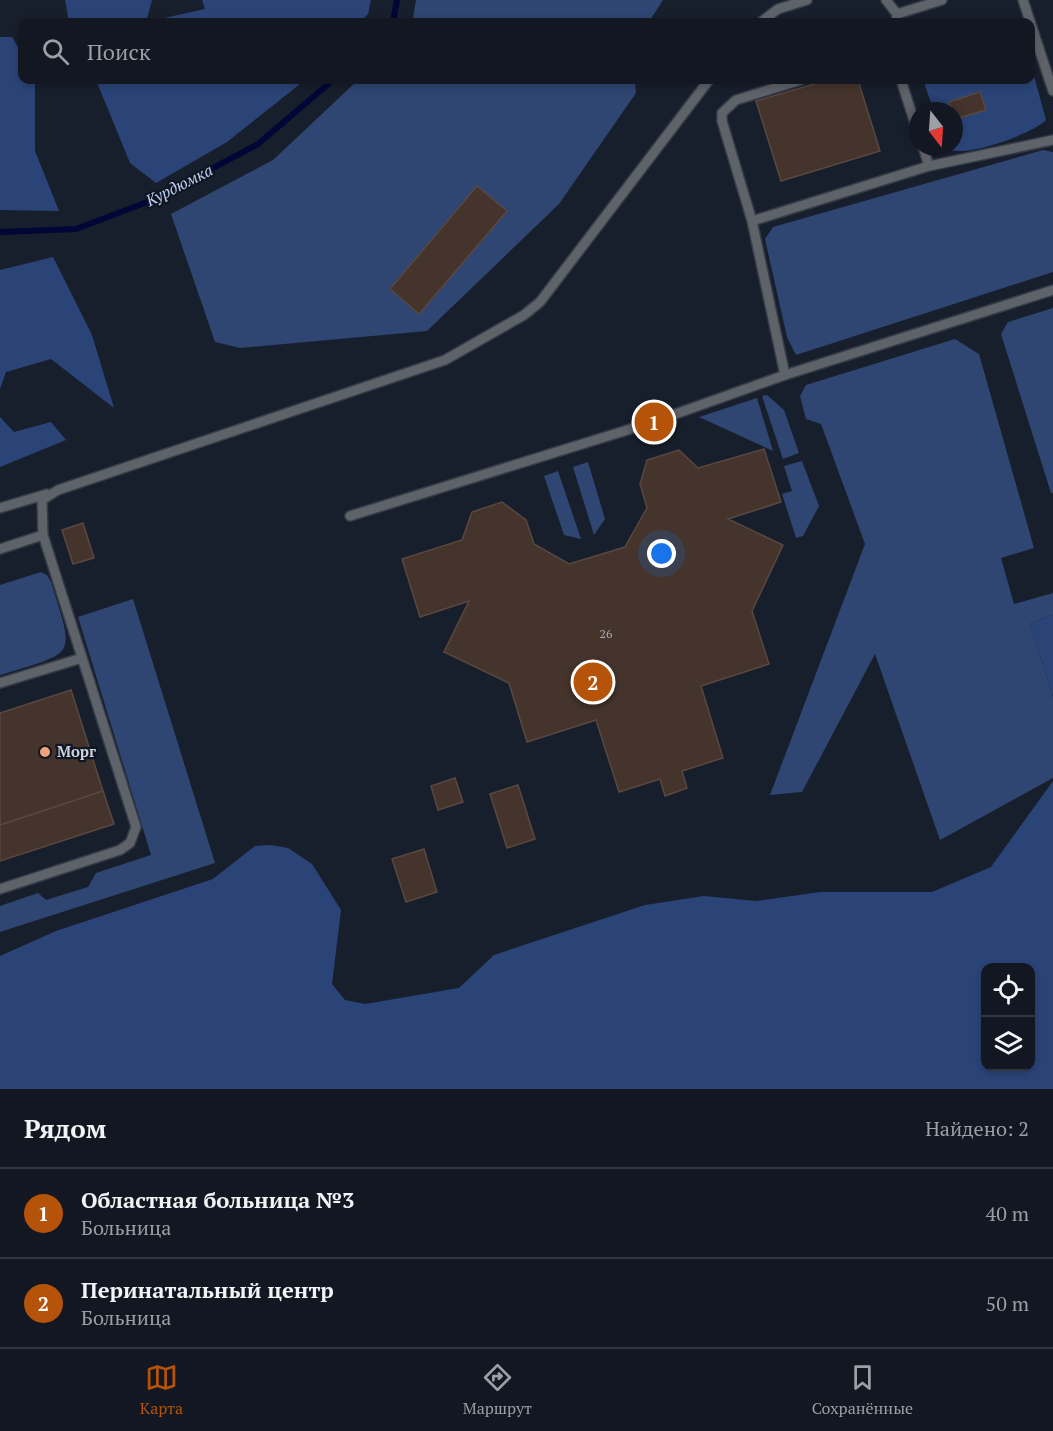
<!DOCTYPE html>
<html lang="ru">
<head>
<meta charset="utf-8">
<style>
	:root { --surface:#121721; --page:#1b202a; --text:#f1f3f6; --muted:#9c9fa5; --line:#31363f; --accent:#b45309 }
	body { margin:0; font-family:"PT Serif",serif; background:var(--page); color:var(--text) }
	.controls { position:absolute; right:18px; bottom:18px; display:grid; overflow:hidden; border-radius:12px; box-shadow:0 3px 9px #0003 }
	.controls button { width:54px; height:54px; display:grid; place-items:center; padding:0; border:0; border-bottom:2px solid var(--line); background:var(--surface); color:var(--text); font:30px sans-serif }
	.compass { position:absolute; left:909px; top:102px; width:54px; height:54px; border-radius:50%; background:var(--surface); box-shadow:0 3px 9px #0003; rotate:163deg }
	.you { position:absolute; left:662px; top:554px; width:21px; height:21px; margin:-15px; border:4px solid #fff; border-radius:50%; background:#1a73e8; box-shadow:0 0 0 9px #1a73e833 }
	.badge { display:grid; place-items:center; width:39px; height:39px; border-radius:50%; background:var(--accent); color:#fff; font-size:20px; font-weight:700 }
	.pin { position:absolute; translate:-50% -50%; border:3px solid #fff; box-shadow:0 2px 6px #0006 }
	.list { margin:0; padding:0; list-style:none }
	h2 { display:flex; justify-content:space-between; align-items:center; height:78px; margin:0; padding:0 24px; font-size:26px }
	h2 small { font-size:20px; font-weight:400; color:var(--muted) }
	.list li { display:grid; grid-template-columns:39px 1fr auto; gap:18px; align-items:center; box-sizing:border-box; height:90px; padding:0 24px; border-top:2px solid var(--line) }
	.list b { display:block; font-size:22px; white-space:nowrap }
	.list p { margin:0; font-size:20px; white-space:nowrap; color:var(--muted) }
	.list em { font-size:20px; font-style:normal; color:var(--muted) }
	.icon { flex:none; width:33px; height:33px; fill:none; stroke:currentColor; stroke-width:2; stroke-linecap:round; stroke-linejoin:round }
	.map { position:relative; flex:none; width:1053px; height:1089px; overflow:hidden }
	.search { position:absolute; background:var(--surface); box-shadow:0 3px 9px #0003; left:18px; right:18px; top:18px; height:66px; display:flex; align-items:center; gap:15px; box-sizing:border-box; padding:0 21px; border-radius:12px; color:var(--muted); font-size:22px }
	.sheet { height:258px; background:var(--surface) }
	nav { display:flex; justify-content:space-around; align-items:center; box-sizing:border-box; height:84px; border-top:2px solid var(--line); background:var(--surface); font-size:16px; color:var(--muted) }
	nav a { display:grid; justify-items:center; gap:3px }
	nav .on { color:var(--accent) }
	.map>svg:first-child { display:block }
	.green { fill:#2f4572 }
	.forest { fill:#2b4478; fill-rule:evenodd }
	.lines { fill:none; stroke-linecap:round; stroke-linejoin:round }
	.stream { stroke:#000636; stroke-width:6 }
	.building { fill:#44342c; stroke:#5a4840; stroke-width:1.5 }
	.lane-casing { stroke:#353c48; stroke-width:12 }
	.lane { stroke:#5e6269; stroke-width:9 }
	.poi-dot { fill:#f1a17c; stroke:#0f1623; stroke-width:2 }
	.labels { text-anchor:middle; stroke-width:4.5; stroke-linejoin:round; paint-order:stroke }
	.number-label { font-size:12px; fill:#acabb0 }
	.poi-label { font-size:15px; font-weight:bold; fill:#ced3dc; stroke:#0f1623; text-anchor:start }
	.water-label { font-size:16px; font-style:italic; fill:#bed0f1; stroke:#0f1623 }
</style>
</head>
<body>
<div class="map">
<svg width="1053" height="1089" viewBox="0 0 1053 1089">
	<rect width="100%" height="100%" fill="#181f2c"/>
	<!-- green -->
	<path class="green" d="M416,0H663L649,22H408L413,18Z
		M358,80H635L636,93L559,204L427,331L240,348L215,342L171,214L273,160Z
		M1043,150L1053,152V272L796,355L787,337L765,239L773,227Z
		M1053,308V493H1051L1001,334L1008,322Z
		M955,339L979,354L1034,548L1001,558L1014,604L1053,593V615L1030,623L1053,697V778L940,840L875,654L802,792L770,795L865,544L821,424L806,419L800,396L806,385Z
		M767,395L784,410L799,453L783,459L762,396Z
		M757,398L773,451L699,417Z
		M802,461L819,506L803,536L796,538L782,494L792,491L784,466Z
		M588,462L605,519L594,535L573,467Z
		M558,471L581,539L564,535L544,476Z
		M41,572L47,575L51,582C75,659 77,651 0,675V585Z
		M133,599L215,863L0,932V906L38,893L46,900L88,887L96,873L151,855L78,617Z"/>
	<!-- forest -->
	<path class="forest" d="M65,0H152L146,22L205,9L202,0H371L368,14L360,22H69Z
		M0,37H12L22,54V80H35V151L59,211L0,210Z
		M1031,65L1046,120C1032,134 966,158 948,149L947,147H954V117L985,110L981,93L950,102L952,111H934L923,80H1030Z
		M96,80H305L227,142L156,183L130,163Z
		M53,257L92,335L114,408L51,359L6,372L0,389V270Z
		M0,417L14,432L51,422L66,440L0,467Z
		M1053,615V697L1030,623Z
		M1053,781V1089H0V956L56,931L213,879L255,846L270,845L288,848L312,864L341,910L332,984L345,1000L365,1004L459,988L494,955L645,905L704,896L756,901L820,892H932L991,867ZM986,968H1030V1066H986Z"/>
	<g class="lines">
		<!-- stream -->
		<path class="stream" d="M393,22L397,0
			M0,232L76,229L155,199L258,144L333,80"/>
	</g>
	<!-- building -->
	<path class="building" d="M828,80H858L880,151L781,181L756,101Z
		M980,92L986,110L955,119L949,102Z
		M477,186L507,211L419,314L390,289Z
		M764,449L781,502L728,519L783,545L752,611L769,664L701,686L723,758L682,771L687,788L665,796L660,779L619,792L596,720L527,742L509,683L444,652L469,601L420,617L402,559L462,540L472,512L502,502L526,520L534,544L569,564L625,547L647,508L640,484L647,460L679,450L698,468Z
		M83,523L94,558L73,564L62,530Z
		M71,690L103,791L0,825V713Z
		M455,778L463,802L438,810L431,786Z
		M518,785L535,839L507,848L490,794Z
		M103,791L114,824L0,861V825Z
		M424,849L437,892L406,902L392,859Z"/>
	<g class="lines">
		<!-- lane casing -->
		<g class="lane-casing">
			<path id="lane" d="M886,0L897,14L896,22
				M1023,0L1053,91
				M897,14L942,0
				M761,22L778,9L807,0
				M901,80L918,133
				M923,147L929,166
				M752,221L722,121V113L736,100L801,80
				M785,375L1053,290
				M0,508L47,494
				M350,516L650,423L785,375L752,221L929,166L1053,140
				M0,549L43,535
				M0,683L82,658
				M0,889L120,850L130,843L136,827L43,535L42,500L58,490L445,360L524,315L540,302L709,80"/>
		</g>
		<!-- lane -->
		<use href="#lane" class="lane"/>
	</g>
	<!-- markers -->
	<circle class="poi-dot" cx="45" cy="752" r="6"/>
	<g class="labels">
		<!-- number labels -->
		<g class="number-label">
			<text x="606" y="638">26</text>
		</g>
		<!-- poi labels -->
		<g class="poi-label">
			<text x="57" y="757">Морг</text>
		</g>
		<!-- water labels -->
		<g class="water-label">
			<text transform="translate(179 185) rotate(-27)" y="6">Курдюмка</text>
		</g>
	</g>
</svg>
<div class="controls">
<button><svg class="icon" aria-label="locate" viewBox="0 0 24 24"><circle cx="12" cy="12" r="6"/><path d="M12 2v4M12 18v4M2 12h4M18 12h4"/></svg></button>
<button><svg class="icon" aria-label="layers" viewBox="0 0 24 24"><path d="M12 4l9 5-9 5-9-5zM3 14l9 5 9-5"/></svg></button>
</div>
<svg class="compass" viewBox="-18 -18 36 36"><path d="M0-13l5 13h-10z" fill="#e53935"/><path d="M0 13l5-13h-10z" fill="#9c9fa5"/></svg>
<div class="you"></div>
<div class="pin badge" style="left:654px;top:422px">1</div>
<div class="pin badge" style="left:593px;top:682px">2</div>
<div class="search"><svg class="icon" aria-label="search" viewBox="0 0 24 24"><circle cx="10" cy="10" r="6"/><path d="M15 15l6 6"/></svg>Поиск</div>
</div>
<section class="sheet">
<h2>Рядом<small>Найдено: 2</small></h2>
<ul class="list">
<li><span class="badge">1</span><div><b>Областная больница №3</b><p>Больница</p></div><em>40 m</em></li>
<li><span class="badge">2</span><div><b>Перинатальный центр</b><p>Больница</p></div><em>50 m</em></li>
</ul>
</section>
<nav>
<a class="on"><svg class="icon" aria-label="map" viewBox="0 0 24 24"><path d="M3 6l6-2 6 2 6-2v14l-6 2-6-2-6 2zM9 4v14M15 6v14"/></svg>Карта</a>
<a><svg class="icon" aria-label="directions" viewBox="0 0 24 24"><path d="M12 3l9 9-9 9-9-9zM9 14v-3h6M13 9l2 2-2 2"/></svg>Маршрут</a>
<a><svg class="icon" aria-label="saved" viewBox="0 0 24 24"><path d="M7 4h10v16l-5-4-5 4z"/></svg>Сохранённые</a>
</nav>
</body>
</html>
